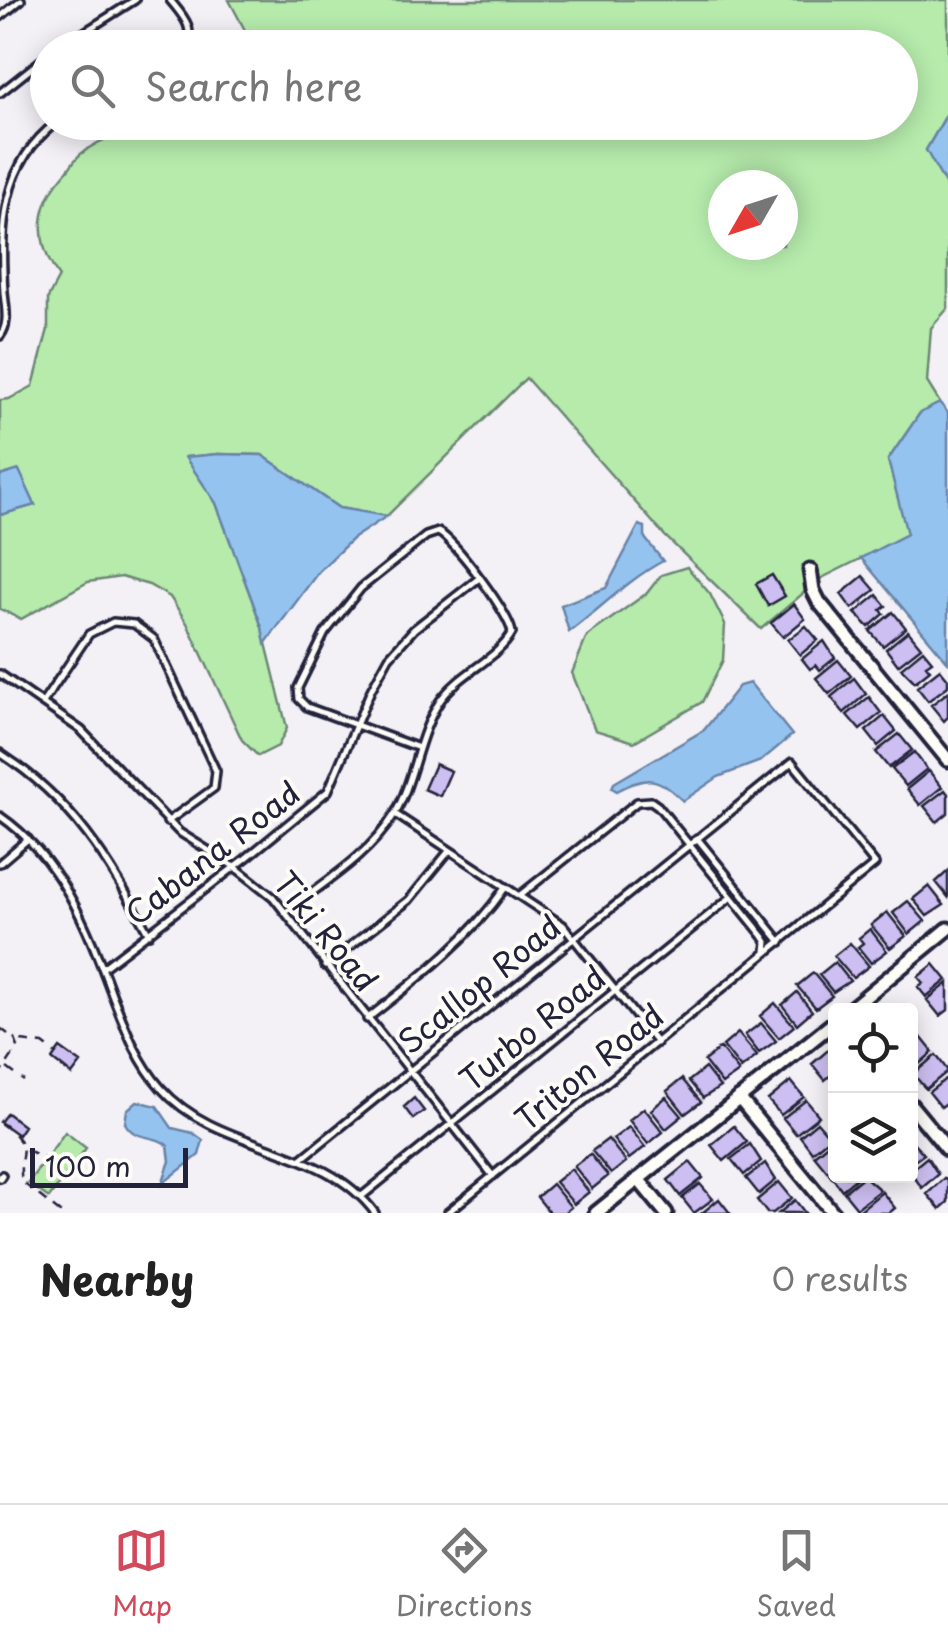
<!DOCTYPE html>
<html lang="en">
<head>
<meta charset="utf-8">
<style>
	:root { --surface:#fff; --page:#f2f2f2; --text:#222; --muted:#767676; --line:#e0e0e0; --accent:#d1495b }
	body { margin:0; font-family:"Playpen Sans",sans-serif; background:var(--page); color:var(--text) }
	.controls { position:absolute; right:30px; bottom:30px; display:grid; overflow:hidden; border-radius:10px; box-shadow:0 5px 25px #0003 }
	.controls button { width:90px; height:90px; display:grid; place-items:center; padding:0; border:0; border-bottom:2px solid var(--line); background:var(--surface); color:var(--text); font:50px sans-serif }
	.compass { position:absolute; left:708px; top:170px; width:90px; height:90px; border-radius:50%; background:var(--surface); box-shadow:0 5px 25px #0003; rotate:231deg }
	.scale { position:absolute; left:30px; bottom:25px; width:158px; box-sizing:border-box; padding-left:10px; border:5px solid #22223b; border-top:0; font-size:28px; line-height:35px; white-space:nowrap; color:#22223b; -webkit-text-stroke:8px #fdfcf7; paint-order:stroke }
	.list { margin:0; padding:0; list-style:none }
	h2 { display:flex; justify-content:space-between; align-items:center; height:130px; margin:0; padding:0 40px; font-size:42px }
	h2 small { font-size:32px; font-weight:400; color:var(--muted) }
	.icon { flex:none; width:55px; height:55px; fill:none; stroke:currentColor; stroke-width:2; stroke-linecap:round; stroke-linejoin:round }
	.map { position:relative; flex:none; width:948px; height:1213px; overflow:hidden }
	.search { position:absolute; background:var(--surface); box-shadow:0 5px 25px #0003; left:30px; right:30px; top:30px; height:110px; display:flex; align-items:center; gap:25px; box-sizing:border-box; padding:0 35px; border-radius:55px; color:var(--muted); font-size:38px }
	.sheet { height:290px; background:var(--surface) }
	nav { display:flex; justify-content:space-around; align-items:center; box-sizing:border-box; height:140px; border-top:2px solid var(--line); background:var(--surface); font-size:28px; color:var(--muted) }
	nav a { display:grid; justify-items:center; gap:5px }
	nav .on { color:var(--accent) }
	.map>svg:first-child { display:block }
	.green { fill:#b6ebac; stroke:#6c8674; stroke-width:2.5; fill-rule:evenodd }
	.water { fill:#95c3ef; stroke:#6783a7; stroke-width:2.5 }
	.building { fill:#cdbff1; stroke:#22223b; stroke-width:2.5 }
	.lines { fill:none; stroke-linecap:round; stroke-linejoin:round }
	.service-casing { stroke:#22223b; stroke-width:12 }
	.minor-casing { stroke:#22223b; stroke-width:19 }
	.path { stroke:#22223b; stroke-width:2.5; stroke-dasharray:10 8; stroke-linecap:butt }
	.service { stroke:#fdfcf7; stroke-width:5 }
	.minor { stroke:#fdfcf7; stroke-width:11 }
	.labels { text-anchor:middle; stroke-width:8; stroke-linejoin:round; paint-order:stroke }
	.street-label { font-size:32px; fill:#22223b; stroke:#fdfcf7 }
</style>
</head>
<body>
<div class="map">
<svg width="948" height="1213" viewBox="0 0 948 1213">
	<rect width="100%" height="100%" fill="#f3f0f6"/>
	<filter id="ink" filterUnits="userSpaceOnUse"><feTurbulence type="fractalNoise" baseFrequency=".01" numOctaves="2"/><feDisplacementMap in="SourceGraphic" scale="20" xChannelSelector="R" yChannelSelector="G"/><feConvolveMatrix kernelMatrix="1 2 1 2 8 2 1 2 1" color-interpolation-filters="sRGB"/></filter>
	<g filter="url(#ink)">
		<!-- green -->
		<path class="green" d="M229,0H948V112L926,150L948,189V308L931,328L927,382L940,403L920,413L888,460L908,535L820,579L761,629L665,536L526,378L387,516L339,508L262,455L218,454L186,457L216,503L262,627L287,728L278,746L258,756L242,740L187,623L170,597L149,585L121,577L88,582L21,619L0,609V515L35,505L19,471L0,476V400L9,399L33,386L48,329V298L59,277C33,240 37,203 67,171C72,165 76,157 82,153C101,138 131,129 154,122H900V48L245,47L246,32ZM723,185H783V245H723Z
			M687,567L710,594L725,624L723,660L702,702L634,742L595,730L572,673L587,636L647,593L661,575Z
			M65,1132L86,1148L49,1198L28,1183Z"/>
		<!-- water -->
		<path class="water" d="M948,112V189L926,150Z
			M940,403L948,413V662L861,558L907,534L888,460L920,413Z
			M218,454L262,455L339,508L387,516L352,539L319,571L265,644L262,627L216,503L185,457Z
			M19,470L35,505L0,515V476Z
			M639,525L645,527V538L663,561C629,579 601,608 569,632L561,605L606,588Z
			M750,683L792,735L761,761L718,777L683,801C658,777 648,774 617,791L612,788L614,783L704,730L739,686Z
			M137,1101L157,1106L172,1128L193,1133L203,1140L199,1155L162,1184L170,1161L168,1146C155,1133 135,1142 125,1123L127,1110Z"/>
		<!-- building -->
		<path class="building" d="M772,575L785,596L768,606L756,584Z
			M863,576L875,590L852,609L841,594Z
			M877,595L886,606L881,610L884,614L869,627L855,613Z
			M794,604L805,619L783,637L771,623Z
			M893,612L906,628L883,646L870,631Z
			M806,626L818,640L800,655L788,640Z
			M908,631L921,647L898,665L886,649Z
			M824,641L835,658L820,670L816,665L810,669L802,659Z
			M923,650L932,661L926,665L930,670L915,682L901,668Z
			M838,660L851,676L829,694L816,678Z
			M940,669L948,679V686L928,701L917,687Z
			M854,678L866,694L844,713L831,697Z
			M948,692V717L944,721L931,705Z
			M869,697L881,713L860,730L847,715Z
			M884,716L896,731L878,746L866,731Z
			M899,734L912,750L889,768L876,752Z
			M914,752L927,769L906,786L892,769Z
			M435,764L451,771L440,796L424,789Z
			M929,771L942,787L920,805L907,789Z
			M945,790L948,794V813L937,822L924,806Z
			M948,871V897L936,882Z
			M929,886L944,905L927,916L913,899Z
			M908,901L925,921L909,934L893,913Z
			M887,912L906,936L890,948L871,925Z
			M870,929L887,951L871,963L858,947L863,943L859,938Z
			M850,943L869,966L853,978L834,956Z
			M835,962L850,981L833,992L819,975Z
			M934,964L947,980L926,997L918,987L923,983L918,977Z
			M813,973L832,996L816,1008L797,986Z
			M948,983V1010L940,1016L927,1000Z
			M797,992L812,1011L797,1024L782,1005Z
			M775,1003L794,1026L779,1038L760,1016Z
			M761,1023L776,1041L759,1053L745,1035Z
			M738,1033L757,1056L741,1069L723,1046Z
			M921,1037L933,1052L911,1071L910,1045Z
			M834,1045L836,1071L825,1080L812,1064Z
			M60,1048L81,1063L72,1075L52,1059Z
			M720,1048L739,1072L722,1084L704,1061Z
			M936,1055L948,1071L926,1089L913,1074Z
			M705,1068L720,1087L703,1098L689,1081Z
			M948,1077V1102L941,1107L929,1092Z
			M682,1079L701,1102L685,1114L667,1091Z
			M791,1081L804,1097L781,1115L768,1100Z
			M666,1097L682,1116L666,1129L651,1110Z
			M414,1098L424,1111L413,1119L404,1107Z
			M806,1100L819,1116L796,1134L783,1118Z
			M644,1108L663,1132L648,1144L629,1120Z
			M7,1113L24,1126L18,1135L0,1122Z
			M817,1122L830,1137L812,1152L800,1136Z
			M734,1126L747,1142L724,1161L711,1145Z
			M629,1127L645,1147L629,1159L613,1139Z
			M836,1137V1164L827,1171L814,1155Z
			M608,1139L626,1162L611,1174L592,1151Z
			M910,1139L924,1154L910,1164Z
			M750,1144L761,1161L744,1175L731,1159Z
			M590,1154L608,1176L592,1189L574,1166Z
			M927,1157L938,1174L922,1188L910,1171Z
			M690,1162L703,1178L680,1196L668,1180Z
			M765,1163L776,1180L759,1194L746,1178Z
			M836,1168V1176H859L842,1190L829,1173Z
			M571,1169L589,1192L574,1204L555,1182Z
			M864,1176L880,1190L857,1208L844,1192Z
			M944,1178L948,1182V1202L940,1209L927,1194Z
			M779,1182L792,1198L773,1213H767L757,1200Z
			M552,1184L571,1207L564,1213H550L537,1197Z
			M700,1184L713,1199L694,1213L682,1198Z
			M882,1192L895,1208L889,1213H860L859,1211Z
			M719,1199L730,1213H702Z
			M795,1200L805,1213H779Z"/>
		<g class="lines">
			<!-- service casing -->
			<g class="service-casing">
				<path id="service" d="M170,0C182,15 197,29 184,48
					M0,17L21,0
					M59,48L135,0
					M0,93L48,55
					M0,336C10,323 5,307 4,292C0,227 1,164 57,122
					M0,674L81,730L179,832L235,867L273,897L493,1176
					M44,701L89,634L113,622L134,624L154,639L216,771L214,788L167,822
					M0,753C73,800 108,860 149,934
					M395,814L563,925L657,1043
					M0,816C61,858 87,927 112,994C125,1027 137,1061 161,1088C218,1153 323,1142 375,1213
					M697,838L781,942
					M0,863L28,839
					M519,896L637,802L651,801L658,806L763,936L767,942L766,951
					M286,912C323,883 369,856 394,815C415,780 417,736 440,701C459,673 497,660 512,633C510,615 455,540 438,532L426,536L361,588L325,633L298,688L299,699L307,707L419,748
					M325,966L409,900L449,851
					M104,967L245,859L328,791L371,690L389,657L414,629L478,579
					M367,1019C419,978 467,942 505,888
					M300,1160L792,762L875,864L447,1213
					M0,1178L2,1175
					M362,1196L731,897"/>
			</g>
			<!-- minor casing -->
			<g class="minor-casing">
				<path id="minor" d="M810,570L813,590L819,602L948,760
					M848,1011L948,929
					M739,1098L833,1213
					M910,1104L948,1150
					M638,1179L666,1213
					M596,1213L836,1021"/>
			</g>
			<!-- path -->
			<path class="path" d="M0,1028L15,1039L18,1047L0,1074
				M21,1041L43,1044L56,1054
				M7,1068L24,1081
				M0,1123C37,1150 16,1148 22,1182L61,1213
				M26,1150L46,1158"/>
			<!-- service -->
			<use href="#service" class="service"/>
			<!-- minor -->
			<use href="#minor" class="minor"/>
		</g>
	</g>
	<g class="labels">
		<!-- street labels -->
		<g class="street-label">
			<text transform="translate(213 854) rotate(-38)" y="11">Cabana Road</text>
			<text transform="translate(325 932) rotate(51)" y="11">Tiki Road</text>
			<text transform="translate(480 985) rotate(-39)" y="11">Scallop Road</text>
			<text transform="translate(533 1029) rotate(-39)" y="11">Turbo Road</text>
			<text transform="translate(590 1068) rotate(-39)" y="11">Triton Road</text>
		</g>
	</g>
</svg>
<div class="controls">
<button><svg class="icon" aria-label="locate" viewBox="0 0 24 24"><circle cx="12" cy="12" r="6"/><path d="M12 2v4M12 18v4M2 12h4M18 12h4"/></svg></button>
<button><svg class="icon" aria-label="layers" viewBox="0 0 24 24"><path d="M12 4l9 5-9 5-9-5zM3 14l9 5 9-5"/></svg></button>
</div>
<svg class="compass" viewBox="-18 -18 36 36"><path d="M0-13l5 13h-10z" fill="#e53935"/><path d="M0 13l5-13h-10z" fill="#767676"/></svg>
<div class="scale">100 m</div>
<div class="search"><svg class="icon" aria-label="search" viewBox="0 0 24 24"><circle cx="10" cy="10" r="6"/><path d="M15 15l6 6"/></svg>Search here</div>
</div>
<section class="sheet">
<h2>Nearby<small>0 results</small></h2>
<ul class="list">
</ul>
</section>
<nav>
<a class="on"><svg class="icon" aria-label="map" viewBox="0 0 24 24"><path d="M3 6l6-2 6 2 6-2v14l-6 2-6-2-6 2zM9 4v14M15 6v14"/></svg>Map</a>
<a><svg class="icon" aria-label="directions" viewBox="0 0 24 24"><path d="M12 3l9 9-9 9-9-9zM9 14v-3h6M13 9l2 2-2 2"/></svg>Directions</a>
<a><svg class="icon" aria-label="saved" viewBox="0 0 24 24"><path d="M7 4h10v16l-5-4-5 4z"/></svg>Saved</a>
</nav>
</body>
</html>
